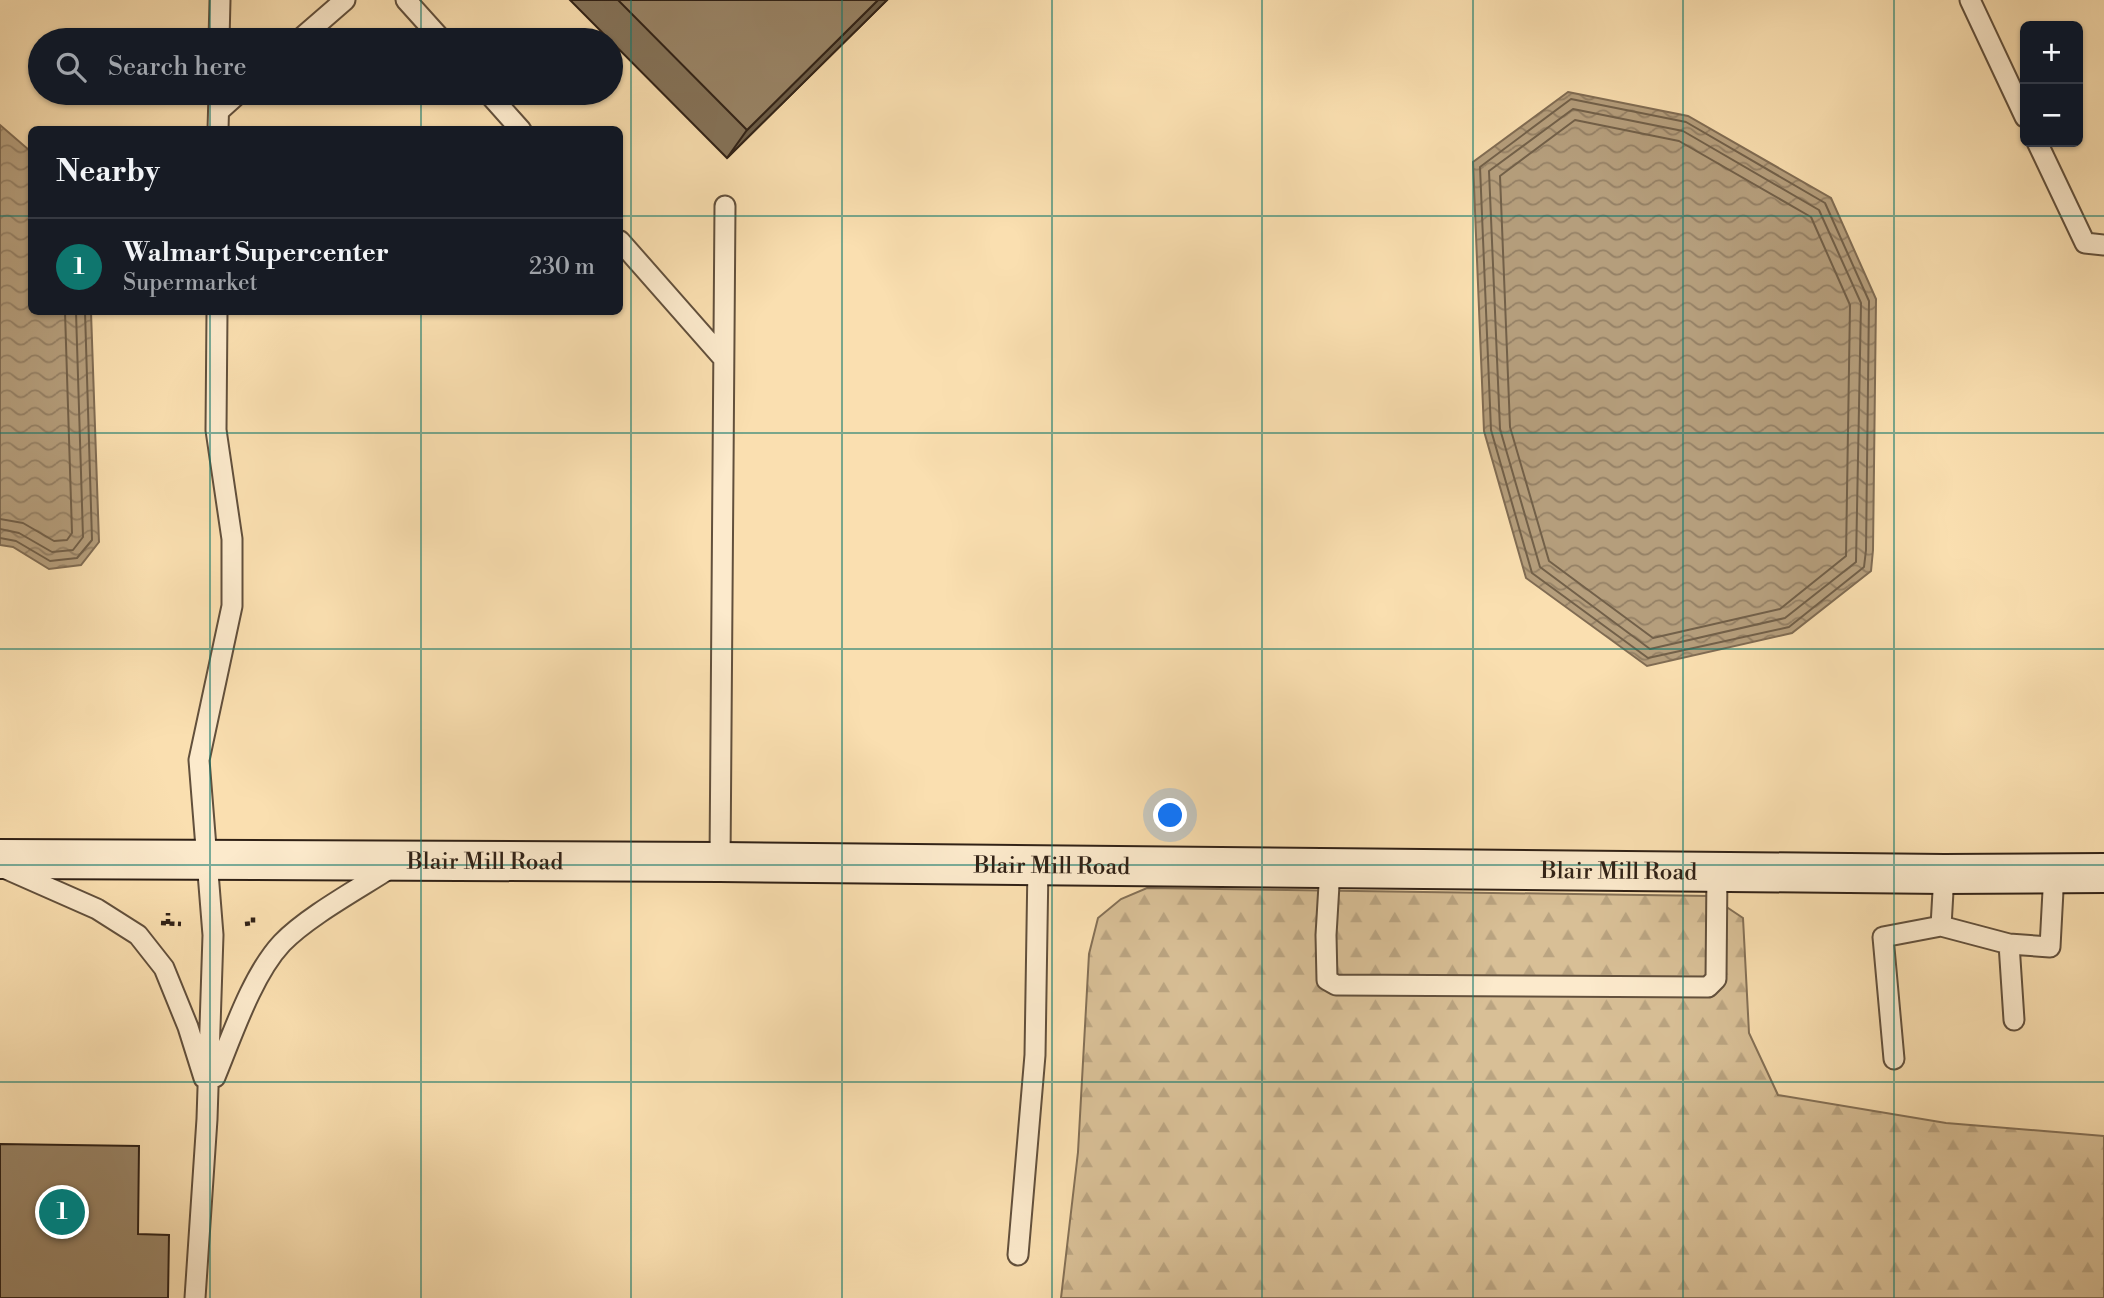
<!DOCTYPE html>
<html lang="en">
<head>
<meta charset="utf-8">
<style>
	:root { --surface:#171b24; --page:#242831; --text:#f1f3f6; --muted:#9ea1a6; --line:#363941; --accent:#0f766e }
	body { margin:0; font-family:"Libre Bodoni",serif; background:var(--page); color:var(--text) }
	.controls { position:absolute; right:21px; top:21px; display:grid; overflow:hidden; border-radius:10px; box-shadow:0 2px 5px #0004 }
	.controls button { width:63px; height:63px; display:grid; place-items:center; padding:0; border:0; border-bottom:2px solid var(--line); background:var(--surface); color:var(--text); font:35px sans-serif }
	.you { position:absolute; left:1171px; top:816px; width:24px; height:24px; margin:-18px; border:5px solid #fff; border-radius:50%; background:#1a73e8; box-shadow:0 0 0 10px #1a73e833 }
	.badge { display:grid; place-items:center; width:46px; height:46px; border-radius:50%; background:var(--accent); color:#fff; font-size:23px; font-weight:700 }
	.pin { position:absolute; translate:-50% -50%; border:4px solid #fff; box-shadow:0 2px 7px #0006 }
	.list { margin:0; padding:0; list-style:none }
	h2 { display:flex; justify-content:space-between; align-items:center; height:91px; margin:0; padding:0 28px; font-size:30px }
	h2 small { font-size:23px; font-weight:400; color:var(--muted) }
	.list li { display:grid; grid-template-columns:46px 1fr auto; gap:21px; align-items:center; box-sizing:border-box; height:98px; padding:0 28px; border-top:2px solid var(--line) }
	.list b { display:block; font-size:26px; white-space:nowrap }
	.list p { margin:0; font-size:23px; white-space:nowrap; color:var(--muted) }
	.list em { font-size:23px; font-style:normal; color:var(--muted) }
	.icon { flex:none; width:38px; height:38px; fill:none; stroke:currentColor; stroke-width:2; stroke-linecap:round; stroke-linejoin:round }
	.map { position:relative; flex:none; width:2104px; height:1298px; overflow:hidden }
	.search { position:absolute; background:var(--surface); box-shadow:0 2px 5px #0004; left:28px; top:28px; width:595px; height:77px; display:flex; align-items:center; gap:18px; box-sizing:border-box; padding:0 24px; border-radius:38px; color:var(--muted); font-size:26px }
	.panel { position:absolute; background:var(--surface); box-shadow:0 2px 5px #0004; left:28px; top:126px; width:595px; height:189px; border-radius:10px }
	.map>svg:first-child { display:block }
	.forest { fill:url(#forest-firs); stroke:#847056; stroke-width:2 }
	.water { fill:url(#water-waves); stroke:#806c53; stroke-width:2 }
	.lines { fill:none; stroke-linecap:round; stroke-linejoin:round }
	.shore { stroke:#726049; stroke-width:2 }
	.lane-casing { stroke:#62503c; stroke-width:23 }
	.secondary-casing { stroke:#302116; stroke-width:42 }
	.path { stroke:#302116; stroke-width:4.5; stroke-dasharray:5 3.5; stroke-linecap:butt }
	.lane { stroke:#fceacc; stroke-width:19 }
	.secondary { stroke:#fceacc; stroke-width:38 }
	.wall { fill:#847258; stroke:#302116; stroke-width:2 }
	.shaded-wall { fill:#6b5c47; stroke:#302116; stroke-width:2 }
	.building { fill:#998466; stroke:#302116; stroke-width:2 }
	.grid { fill:none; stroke:#0f766e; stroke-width:2; stroke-opacity:0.55 }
	.labels { text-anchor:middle; stroke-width:5; stroke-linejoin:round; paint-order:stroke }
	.street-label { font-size:23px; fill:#302116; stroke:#fceacc }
</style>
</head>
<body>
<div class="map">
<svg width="2104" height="1298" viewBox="0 0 2104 1298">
	<defs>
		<pattern id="forest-firs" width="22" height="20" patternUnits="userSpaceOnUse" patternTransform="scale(1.75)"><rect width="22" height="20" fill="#d8bf96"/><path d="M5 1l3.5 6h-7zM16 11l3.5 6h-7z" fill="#baa481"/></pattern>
		<pattern id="water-waves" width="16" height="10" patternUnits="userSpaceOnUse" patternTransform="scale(1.75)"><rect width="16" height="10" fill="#b59e7c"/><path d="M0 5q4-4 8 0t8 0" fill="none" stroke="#948065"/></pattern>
	</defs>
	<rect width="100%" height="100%" fill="#fadfb0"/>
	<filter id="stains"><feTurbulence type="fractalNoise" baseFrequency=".00286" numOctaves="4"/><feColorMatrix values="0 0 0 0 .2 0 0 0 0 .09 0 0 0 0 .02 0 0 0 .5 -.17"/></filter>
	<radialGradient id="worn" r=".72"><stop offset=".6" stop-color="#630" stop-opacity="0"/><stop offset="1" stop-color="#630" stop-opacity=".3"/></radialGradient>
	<!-- forest -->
	<path class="forest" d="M1147,888L1710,896L1743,918L1749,1033L1778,1095L1946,1123L2104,1136V1298H1061L1078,1152L1089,954L1098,918L1121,899Z"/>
	<!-- water -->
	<path class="water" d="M1568,92L1688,116L1831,198L1876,299L1873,550L1871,571L1792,633L1647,666L1526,578L1484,431L1473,162Z
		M0,125L29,150L31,158L32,312H91L99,542L81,565L49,569L13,547L0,545Z"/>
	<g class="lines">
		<!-- shore -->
		<path class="shore" d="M1571,99L1686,122L1825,203L1869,301L1866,550L1864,567L1789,627L1648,658L1532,573L1491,430L1480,167Z
			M1573,109L1683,131L1819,210L1861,303L1856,562L1785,618L1650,649L1540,567L1500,429L1489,171Z
			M1575,120L1679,141L1811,217L1850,305L1846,556L1780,609L1653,638L1549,561L1510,427L1500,176Z
			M0,519L23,523L54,541L67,540L72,533L65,312
			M0,529L19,533L52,552L73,550L83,537L76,312
			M0,538L16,541L50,561L77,558L92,540L85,312"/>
		<!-- lane casing -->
		<g class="lane-casing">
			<path id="lane" d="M406,0L442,40
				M1970,0L2025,117
				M219,40L220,0
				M299,40L345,0
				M488,93L521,130
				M219,111L239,93
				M218,130L219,93
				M2037,142L2085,243L2104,245
				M620,241L723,358
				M720,862L725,206
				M4,868L97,909L138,935L164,968L188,1027L204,1078
				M1330,868L1326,935L1327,980L1336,985L1708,987L1716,979L1717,872
				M1944,874L1941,926L2009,944L2050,947L2054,872
				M2009,944L2014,1020
				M1894,1059L1883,937L1941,926
				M215,1077C232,1036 252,975 282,943C308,916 360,888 392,867
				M1018,1255L1035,1055L1038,865
				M195,1298L207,1119L213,935L199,760L232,606V539L216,430L217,312"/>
		</g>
		<!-- secondary casing -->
		<g class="secondary-casing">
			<g id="secondary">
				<path id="s1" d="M0,859L720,862L1944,874L2104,873"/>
			</g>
		</g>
		<!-- path -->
		<path class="path" d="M161,923L181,924
			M168,924V913
			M245,924L253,923V917"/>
		<!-- lane -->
		<use href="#lane" class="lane"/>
		<!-- secondary -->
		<use href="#secondary" class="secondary"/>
	</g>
	<!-- wall -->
	<path class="wall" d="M570,0H887L727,158Z"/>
	<!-- shaded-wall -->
	<path class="shaded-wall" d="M878,0H887L727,158L747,130Z"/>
	<!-- building -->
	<path class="building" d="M618,0H878L747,130Z
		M0,1144L139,1146L138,1234L169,1235L168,1298H0Z"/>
	<!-- grid -->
	<path class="grid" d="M210,0V40M421,0V40M631,0V1298M842,0V1298M1052,0V1298M1262,0V1298M1473,0V1298M1683,0V1298M1894,0V1298M210,93V130M421,93V130M0,216H32M620,216H2104M210,312V1298M421,312V1298M0,433H2104M0,649H2104M0,865H2104M0,1082H2104"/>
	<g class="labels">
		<!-- street labels -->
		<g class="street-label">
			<text dy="8" stroke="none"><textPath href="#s1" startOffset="485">Blair Mill Road</textPath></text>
			<text dy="8" stroke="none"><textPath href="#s1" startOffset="1052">Blair Mill Road</textPath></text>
			<text dy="8" stroke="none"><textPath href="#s1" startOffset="1619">Blair Mill Road</textPath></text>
		</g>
	</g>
	<rect width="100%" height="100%" filter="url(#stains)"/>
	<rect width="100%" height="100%" fill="url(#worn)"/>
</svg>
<div class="controls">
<button>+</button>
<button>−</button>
</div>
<div class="you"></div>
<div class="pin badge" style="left:62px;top:1212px">1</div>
<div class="search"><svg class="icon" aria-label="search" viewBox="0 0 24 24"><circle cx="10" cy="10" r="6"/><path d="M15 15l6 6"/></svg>Search here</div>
<section class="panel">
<h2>Nearby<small></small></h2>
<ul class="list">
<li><span class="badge">1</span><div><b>Walmart Supercenter</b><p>Supermarket</p></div><em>230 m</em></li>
</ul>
</section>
</div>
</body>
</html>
